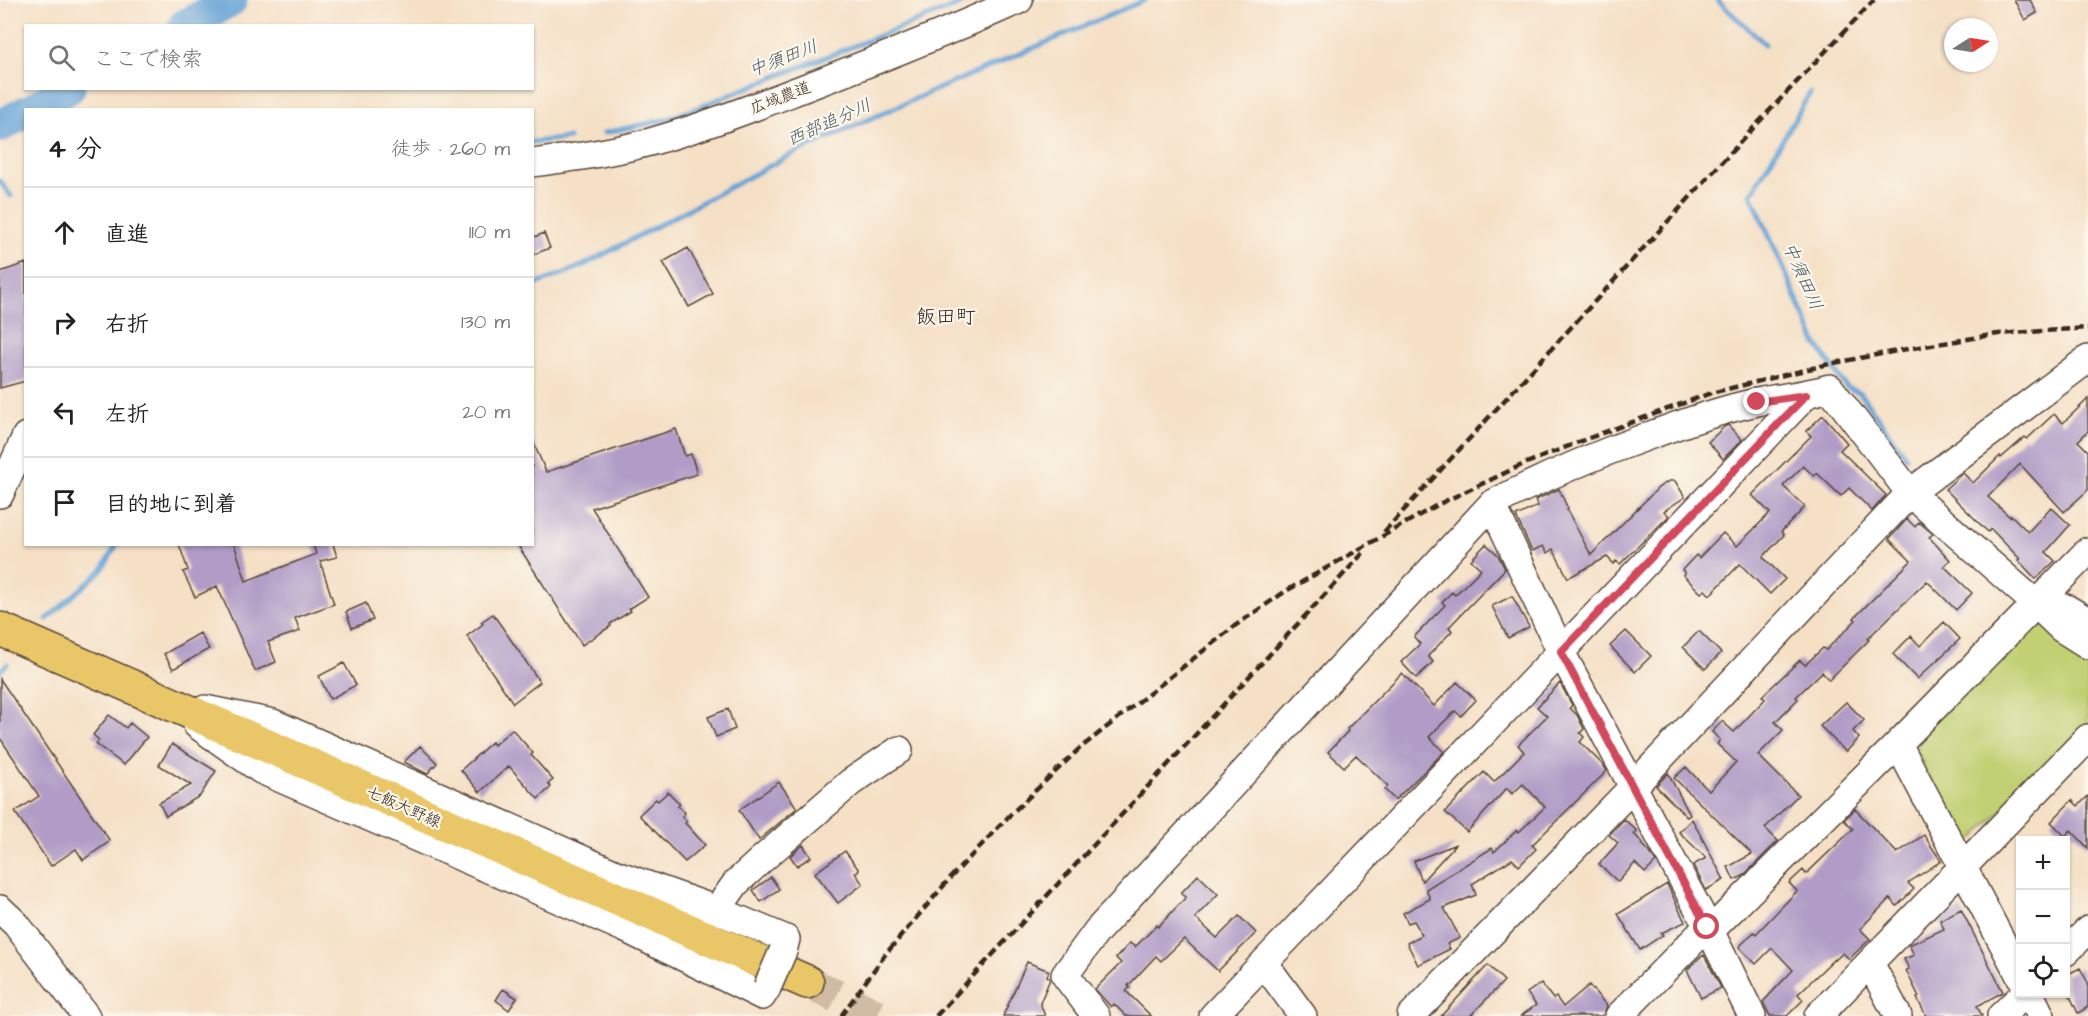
<!DOCTYPE html>
<html lang="ja">
<head>
<meta charset="utf-8">
<style>
	:root { --surface:#fff; --page:#f2f2f2; --text:#222; --muted:#767676; --line:#e0e0e0 }
	body { margin:0; font-family:"Architects Daughter","Klee One",sans-serif; background:var(--page); color:var(--text) }
	.controls { position:absolute; right:18px; bottom:18px; display:grid; overflow:hidden; border-radius:0px; box-shadow:0 2px 4px #0004 }
	.controls button { width:54px; height:54px; display:grid; place-items:center; padding:0; border:0; border-bottom:2px solid var(--line); background:var(--surface); color:var(--text); font:30px sans-serif }
	.compass { position:absolute; left:1944px; top:18px; width:54px; height:54px; border-radius:50%; background:var(--surface); box-shadow:0 2px 4px #0004; rotate:78deg }
	.stop { position:absolute; width:18px; height:18px; margin:-14px; border:4px solid #d1495b; border-radius:50%; background:#fff }
	.stop.end { background:#d1495b; border-color:#fff; box-shadow:0 2px 6px #0008 }
	.list { margin:0; padding:0; list-style:none }
	h2 { display:flex; justify-content:space-between; align-items:center; height:78px; margin:0; padding:0 24px; font-size:26px }
	h2 small { font-size:20px; font-weight:400; color:var(--muted) }
	.list li { display:grid; grid-template-columns:39px 1fr auto; gap:18px; align-items:center; box-sizing:border-box; height:90px; padding:0 24px; border-top:2px solid var(--line) }
	.list b { display:block; font-size:22px; white-space:nowrap }
	.list em { font-size:20px; font-style:normal; color:var(--muted) }
	.icon { flex:none; width:33px; height:33px; fill:none; stroke:currentColor; stroke-width:2; stroke-linecap:round; stroke-linejoin:round }
	.map { position:relative; flex:none; width:2088px; height:1016px; overflow:hidden }
	.search { position:absolute; background:var(--surface); box-shadow:0 2px 4px #0004; left:24px; top:24px; width:510px; height:66px; display:flex; align-items:center; gap:15px; box-sizing:border-box; padding:0 21px; border-radius:0px; color:var(--muted); font-size:22px }
	.panel { position:absolute; background:var(--surface); box-shadow:0 2px 4px #0004; left:24px; top:108px; width:510px; height:438px; border-radius:0px }
	.map>svg:first-child { display:block }
	.green { fill:#c1d073; stroke:#7e7d48; stroke-width:1.5 }
	.lines { fill:none; stroke-linecap:round; stroke-linejoin:round }
	.stream { stroke:#63a1d5; stroke-width:5 }
	.river { stroke:#63a1d5; stroke-width:33 }
	.building { fill:#b09cc6 }
	.major-tunnel { stroke:#d0bca4; stroke-width:33; stroke-dasharray:33 16; stroke-linecap:butt }
	.minor-casing { stroke:#574537; stroke-width:30 }
	.major-casing { stroke:#574537; stroke-width:36 }
	.minor { stroke:#fff; stroke-width:27 }
	.major { stroke:#e9c769; stroke-width:33 }
	.rail { stroke:#3b2a1e; stroke-width:4.5; stroke-dasharray:9 4.5; stroke-linecap:butt }
	.minor-bridge-casing { stroke:#574537; stroke-width:30; stroke-linecap:butt }
	.minor-bridge { stroke:#fff; stroke-width:27 }
	.route { stroke:#d1495b; stroke-width:8 }
	.labels { text-anchor:middle; stroke-width:4.5; stroke-linejoin:round; paint-order:stroke }
	.street-label { font-size:16px; fill:#3b2a1e; stroke:#fbf7ec }
	.water-label { font-size:18px; font-style:italic; fill:#4b5a67; stroke:#fbf7ec }
	.quarter-label { font-size:20px; fill:#3b2a1e; stroke:#fbf7ec }
</style>
</head>
<body>
<div class="map">
<svg width="2088" height="1016" viewBox="0 0 2088 1016">
	<rect width="100%" height="100%" fill="#fbf7ec"/>
	<filter id="ink" filterUnits="userSpaceOnUse"><feTurbulence type="fractalNoise" baseFrequency=".0167" numOctaves="2"/><feDisplacementMap in="SourceGraphic" scale="12" xChannelSelector="R" yChannelSelector="G"/><feConvolveMatrix kernelMatrix="1 2 1 2 8 2 1 2 1" color-interpolation-filters="sRGB"/></filter>
	<filter id="wash" filterUnits="userSpaceOnUse"><feTurbulence type="fractalNoise" baseFrequency=".008" numOctaves="4" result="noise"/><feDisplacementMap in="SourceGraphic" scale="24" xChannelSelector="R" yChannelSelector="G"/><feGaussianBlur stdDeviation="1.35" result="paint"/><feColorMatrix in="noise" values="0 0 0 0 0 0 0 0 0 0 0 0 0 0 0 0 0 1.4 0 .05"/><feComposite in="paint" operator="in"/></filter>
	<g filter="url(#wash)">
		<rect width="100%" height="100%" fill="#f5e0c6"/>
		<!-- green -->
		<path class="green" d="M2042,621L2088,653V723L1973,839L1958,838L1917,752L1919,735L2032,626Z"/>
		<g class="lines">
			<!-- stream -->
			<path class="stream" d="M1717,0L1765,44
				M1810,93L1751,194L1816,343L1846,387L1860,393L1906,457
				M604,133L668,119L971,0
				M532,142L569,138
				M0,181L11,196
				M532,286L582,266L790,155L903,104L1145,0
				M47,619L102,570L117,544
				M0,671L7,664"/>
			<!-- river -->
			<path class="river" d="M184,26L231,0
				M31,110L69,88
				M0,126L26,112"/>
		</g>
		<g id="blocks">
			<!-- building -->
			<path class="building" d="M2014,0H2030L2037,13L2025,20Z
				M544,233L550,248L532,255V238Z
				M688,248L713,294L689,307L663,262Z
				M26,263V381L0,388V272Z
				M2088,399V431L2078,441L2088,451V490L2064,512L2020,464L1988,497L2010,517L2011,515L2028,532L2051,507L2070,525L2046,552L2055,561L2036,579L2018,560L2020,559L1991,529L1988,532L1945,489L1963,473L1973,483L2000,456L2001,458L2025,437L2027,439L2054,414L2063,423Z
				M1823,415L1847,443L1840,450L1886,495L1872,511L1849,488L1841,496L1817,473L1814,476L1803,466L1783,486L1805,507L1781,532L1784,535L1763,557L1785,579L1770,594L1740,564L1710,595L1705,590L1701,593L1683,575L1685,573L1682,570L1696,555L1699,558L1723,533L1737,546L1770,513L1752,495L1811,436L1806,431Z
				M1728,425L1742,440L1723,459L1708,442L1724,427Z
				M676,429L685,456L691,454L697,474L592,508L648,597L629,609L631,611L610,624L611,626L582,645L517,544H532V439L546,472Z
				M1669,481H1675L1685,497L1664,511L1669,516L1620,564L1616,561L1614,564L1607,557L1568,578L1553,549L1547,553L1543,546L1532,551L1516,516L1538,506L1535,500L1559,489L1568,509L1567,510L1591,555L1659,487Z
				M1907,519L1915,527L1919,522L1933,534L1929,537L1950,560L1944,566L1972,593L1956,610L1927,581L1867,639L1869,640L1829,680L1822,672L1796,697L1798,699L1775,722L1783,730L1758,755L1798,795L1765,828L1778,841L1743,876L1734,880L1728,867L1752,854L1674,778L1686,767L1709,791L1736,762L1717,744L1720,740L1712,732L1722,721L1734,732L1765,699L1762,696L1779,680L1800,660L1805,665L1823,648L1826,650L1856,620L1854,618L1911,561L1889,539Z
				M179,544H234L246,581L316,554L313,544H333L337,557L320,561L334,604L295,618L300,631L268,642L276,662L255,671L217,586L195,597L183,572L188,570Z
				M1486,544L1498,555L1505,569L1449,627L1452,631L1428,656L1433,662L1416,678L1401,662L1420,644L1414,637L1445,605L1442,602L1452,592L1455,595L1481,569L1471,560Z
				M1512,596L1529,627L1508,638L1492,606Z
				M366,603L373,620L352,628L346,612Z
				M493,614L540,682L513,703L467,636L483,624L481,622Z
				M1944,622L1960,639L1917,679L1893,654L1911,636L1920,646Z
				M1626,631L1651,656L1635,672L1610,646Z
				M1699,631L1721,653L1705,669L1683,647Z
				M200,633L209,649L173,669L164,654Z
				M344,663L356,685L330,699L319,676Z
				M1402,673L1434,706L1457,682L1476,700L1461,716L1455,711L1429,737L1444,752L1395,800L1385,790L1388,786L1356,755L1344,767L1328,752L1348,731L1347,729Z
				M0,679L110,841L83,860L76,849L51,866L15,812L39,796L0,738Z
				M1560,683L1572,705L1570,708L1577,715L1584,729L1580,733L1584,737L1580,742L1604,766L1607,771L1532,845L1536,849L1519,866L1512,859L1472,884L1476,895L1444,908L1460,938L1447,944L1450,949L1418,965L1407,943L1422,935L1414,921L1408,923L1403,913L1430,899L1426,889L1492,848L1494,852L1517,830L1519,832L1545,807L1523,784L1512,794L1507,788L1467,832L1445,812L1484,772L1494,782L1524,752L1518,745L1547,716L1537,707Z
				M1846,702L1864,720L1853,731L1859,738L1846,752L1820,726Z
				M728,709L735,729L716,737L708,717Z
				M109,715L126,728L130,723L147,737L124,765L96,744L99,740L93,735Z
				M512,729L533,753L531,755L553,780L548,784L551,787L538,799L509,766L480,792L461,770L492,742L494,745Z
				M172,744L216,771L200,796L166,816L159,803L191,785L159,765Z
				M420,746L437,763L427,774L404,762Z
				M1668,773L1690,815L1687,817L1656,786Z
				M779,782L797,808L759,840L739,810Z
				M668,792L680,804L678,806L685,813L682,816L687,821L685,823L705,845L685,862L639,815L656,799L658,801Z
				M2088,796V848L2071,830L2065,836L2051,822L2072,800L2078,806Z
				M1855,809L1897,853L1924,835L1941,861L1908,883L1914,889L1897,906L1890,898L1860,929L1870,939L1849,959L1843,953L1835,960L1834,959L1798,994L1803,1000L1787,1016H1770L1763,1002L1793,970L1772,948L1756,964L1739,947L1754,932L1756,934L1797,891L1789,883L1803,870L1806,874L1853,829L1844,820Z
				M1624,819L1637,831L1634,834L1643,843L1642,844L1649,851L1656,862L1645,873L1635,863L1618,882L1599,864L1618,843L1609,835Z
				M1692,819L1724,880L1706,890L1693,865L1706,858L1679,832Z
				M1456,844L1422,881L1414,861Z
				M803,845L811,857L797,866L790,856Z
				M845,851L859,870L855,873L863,884L838,903L815,873Z
				M1198,875L1218,894L1195,918L1217,938L1239,916L1256,933L1218,971L1184,939L1161,961L1156,956L1128,986L1130,988L1126,991L1151,1016H1126L1114,1004L1111,1007L1095,989L1121,963L1116,958L1130,943L1135,947L1157,925L1158,927L1186,897L1181,893Z
				M771,877L779,889L761,902L753,890Z
				M1667,884L1685,922L1661,933L1663,935L1640,950L1618,914Z
				M1961,909L2003,992L1977,1006L1982,1016H1926L1917,998L1919,997L1906,970L1909,969L1904,959L1914,955L1909,945L1944,929L1940,920Z
				M1704,955L1721,988L1701,998L1687,970L1699,958Z
				M1027,962L1049,971L1047,976L1050,979L1040,1003L1045,1016H1003Z
				M1488,965L1504,981L1470,1016H1441Z
				M2080,968L2088,983V1007L2078,1013L2066,988V975Z
				M1541,983L1553,999L1556,997L1563,1007L1589,985L1607,1006L1604,1014L1601,1016H1521L1536,1005L1527,993Z
				M503,989L517,998L509,1010L496,1000Z"/>
		</g>
	</g>
	<g filter="url(#ink)">
		<use href="#blocks" fill-opacity="0" stroke="#574537" stroke-width="1.5"/>
		<g class="lines">
			<!-- major-tunnel -->
			<path class="major-tunnel" d="M807,982L877,1016"/>
			<!-- minor casing -->
			<g class="minor-casing">
				<path id="minor" d="M532,163C578,157 623,151 667,137C718,122 767,102 817,83C885,57 952,30 1019,0
					M0,494L26,436
					M1492,504L1561,652L1710,931L1752,1016
					M2035,603L2061,628L2088,645
					M205,709L273,723L616,874L717,910L786,939L783,951
					M197,725L261,770L624,928L762,996L767,988
					M1898,744L2020,976
					M0,909L16,924L86,1016
					M717,910L736,883L760,861L851,782L899,750
					M1710,931L1898,744L2088,551
					M2066,952L2088,930
					M1264,963L1303,1016
					M1870,963L1898,1016
					M2030,994L2041,1016
					M1096,1016L1065,975L1097,931L1492,504C1541,478 1591,457 1643,438C1680,424 1719,410 1757,402C1782,397 1806,395 1830,388L1910,493L2035,603L2066,608L2088,621
					M1213,1016L1806,395
					M1411,1016L1633,787L1910,493L2088,359
					M1619,1016L1707,927
					M1818,1016L2088,738
					M2001,1016L2024,994"/>
			</g>
			<!-- major casing -->
			<g class="major-casing">
				<path id="major" d="M0,629L807,982"/>
			</g>
			<!-- minor -->
			<use href="#minor" class="minor"/>
			<!-- major -->
			<use href="#major" class="major"/>
			<!-- rail -->
			<path class="rail" d="M1384,532L1756,125L1874,0
				M841,1016L884,956L951,877L1010,815L1079,749L1236,625L1286,591L1439,504L1524,464L1589,438L1711,393L1829,364L1907,349L1998,334L2088,328
				M936,1016L1365,551"/>
			<!-- minor-bridge casing -->
			<g class="minor-bridge-casing">
				<path id="minor-bridge" d="M767,988L783,951"/>
			</g>
			<!-- minor-bridge -->
			<use href="#minor-bridge" class="minor-bridge"/>
		</g>
	</g>
	<g class="lines" filter="url(#ink)">
		<!-- route -->
		<path class="route" d="M1707,927L1561,652L1806,395L1757,402"/>
	</g>
	<g class="labels">
		<!-- street labels -->
		<g class="street-label">
			<text transform="translate(780 97) rotate(-21)" y="6">広域農道</text>
			<text transform="translate(404 806) rotate(24)" y="6">七飯大野線</text>
		</g>
		<!-- water labels -->
		<g class="water-label">
			<text transform="translate(783 58) rotate(-21)" y="6">中須田川</text>
			<text transform="translate(829 122) rotate(-24)" y="6">西部追分川</text>
			<text transform="translate(1803 276) rotate(66)" y="6">中須田川</text>
		</g>
		<!-- quarter labels -->
		<g class="quarter-label">
			<text x="946" y="323">飯田町</text>
		</g>
	</g>
</svg>
<div class="controls">
<button>+</button>
<button>−</button>
<button><svg class="icon" aria-label="locate" viewBox="0 0 24 24"><circle cx="12" cy="12" r="6"/><path d="M12 2v4M12 18v4M2 12h4M18 12h4"/></svg></button>
</div>
<svg class="compass" viewBox="-18 -18 36 36"><path d="M0-13l5 13h-10z" fill="#e53935"/><path d="M0 13l5-13h-10z" fill="#767676"/></svg>
<div class="stop" style="left:1707px;top:927px"></div>
<div class="stop end" style="left:1757px;top:402px"></div>
<div class="search"><svg class="icon" aria-label="search" viewBox="0 0 24 24"><circle cx="10" cy="10" r="6"/><path d="M15 15l6 6"/></svg>ここで検索</div>
<section class="panel">
<h2>4 分<small>徒歩 · 260 m</small></h2>
<ul class="list">
<li><svg class="icon" aria-label="ahead" viewBox="0 0 24 24"><path d="M12 20V5M6 11l6-6 6 6"/></svg><div><b>直進</b></div><em>110 m</em></li>
<li><svg class="icon" aria-label="right" viewBox="0 0 24 24"><path d="M7 20v-9h11M14 6l5 5-5 5"/></svg><div><b>右折</b></div><em>130 m</em></li>
<li><svg class="icon" aria-label="left" viewBox="0 0 24 24"><path d="M17 20v-9H6M10 6l-5 5 5 5"/></svg><div><b>左折</b></div><em>20 m</em></li>
<li><svg class="icon" aria-label="arrive" viewBox="0 0 24 24"><path d="M6 21V4h12l-3 4 3 4H6"/></svg><div><b>目的地に到着</b></div></li>
</ul>
</section>
</div>
</body>
</html>
